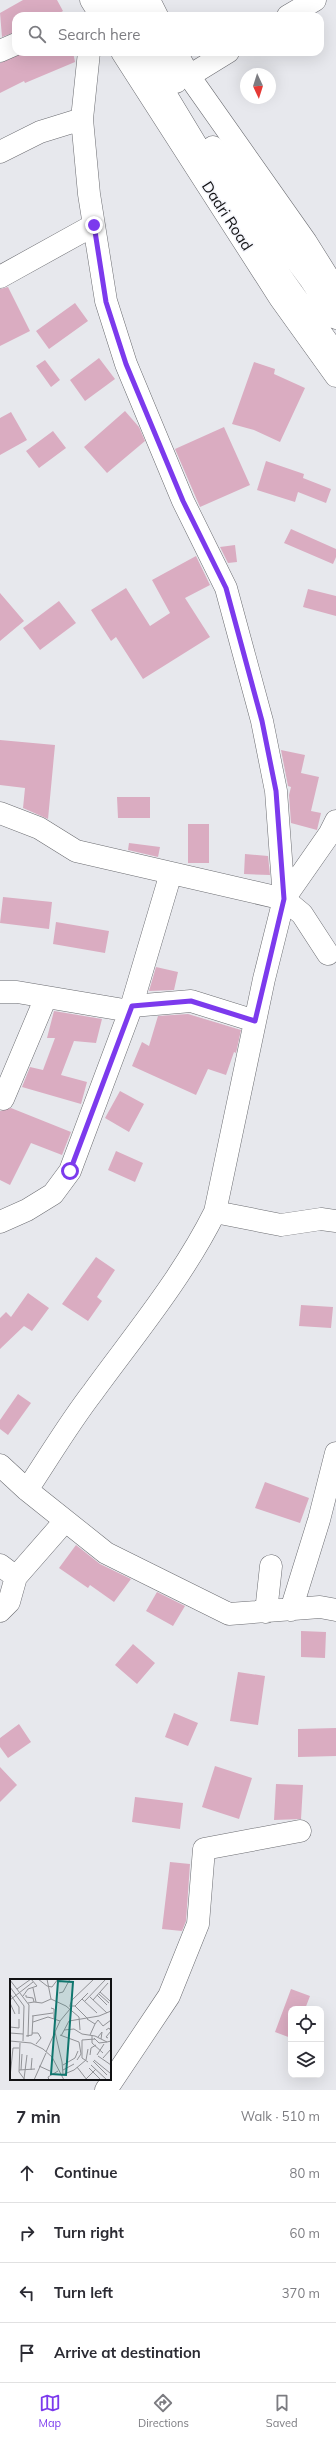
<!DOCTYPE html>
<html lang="en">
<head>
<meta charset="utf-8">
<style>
	:root { --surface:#fff; --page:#f7f7f7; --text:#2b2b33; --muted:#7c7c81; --line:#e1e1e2; --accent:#7c3aed }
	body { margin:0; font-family:Mulish,sans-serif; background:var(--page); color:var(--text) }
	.controls { position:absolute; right:12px; bottom:12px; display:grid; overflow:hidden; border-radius:8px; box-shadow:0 4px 16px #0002 }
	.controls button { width:36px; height:36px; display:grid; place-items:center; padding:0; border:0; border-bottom:1px solid var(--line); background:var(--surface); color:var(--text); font:20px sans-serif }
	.compass { position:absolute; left:240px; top:68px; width:36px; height:36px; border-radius:50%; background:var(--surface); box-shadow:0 4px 16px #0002; rotate:176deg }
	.stop { position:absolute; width:12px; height:12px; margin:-9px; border:3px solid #7c3aed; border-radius:50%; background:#fff }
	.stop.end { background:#7c3aed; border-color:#fff; box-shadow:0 1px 4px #0008 }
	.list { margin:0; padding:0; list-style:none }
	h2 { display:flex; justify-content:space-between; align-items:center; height:52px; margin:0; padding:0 16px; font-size:17px }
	h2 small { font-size:13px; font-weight:400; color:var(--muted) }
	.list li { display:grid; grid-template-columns:26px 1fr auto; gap:12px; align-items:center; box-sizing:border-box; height:60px; padding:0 16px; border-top:1px solid var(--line) }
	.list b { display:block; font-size:15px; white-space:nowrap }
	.list em { font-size:13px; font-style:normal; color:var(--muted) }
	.icon { flex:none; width:22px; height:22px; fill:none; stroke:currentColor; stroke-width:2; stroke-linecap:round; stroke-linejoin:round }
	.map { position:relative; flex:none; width:336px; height:2090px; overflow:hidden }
	.search { position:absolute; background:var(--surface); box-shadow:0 4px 16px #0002; left:12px; right:12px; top:12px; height:44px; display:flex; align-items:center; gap:10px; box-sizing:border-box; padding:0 14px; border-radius:12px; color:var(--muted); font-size:15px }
	.sheet { height:292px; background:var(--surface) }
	nav { display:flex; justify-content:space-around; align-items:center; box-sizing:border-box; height:56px; border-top:1px solid var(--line); background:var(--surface); font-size:11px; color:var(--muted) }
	nav a { display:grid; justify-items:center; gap:2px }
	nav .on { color:var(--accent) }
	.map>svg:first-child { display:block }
	.building { fill:#daacc1 }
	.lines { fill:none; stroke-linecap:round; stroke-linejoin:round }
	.minor-casing { stroke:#6b6c71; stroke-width:23 }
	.major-casing { stroke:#6b6c71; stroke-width:23 }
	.minor { stroke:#fff; stroke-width:22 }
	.major { stroke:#fff; stroke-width:22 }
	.route { stroke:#7c3aed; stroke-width:5 }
	.labels { text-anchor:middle; stroke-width:3; stroke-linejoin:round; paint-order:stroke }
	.street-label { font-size:15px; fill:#111113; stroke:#f4f5fb }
	.inset-road { fill:none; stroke:#919296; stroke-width:1 }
	.view { fill:#0f766e; fill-opacity:0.15; stroke:#0f766e; stroke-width:2 }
	.inset-edge { fill:none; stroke:#111113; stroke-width:2 }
</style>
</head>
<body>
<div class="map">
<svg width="336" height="2090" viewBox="0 0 336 2090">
	<rect width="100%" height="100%" fill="#e7e8ed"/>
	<!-- building -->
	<path class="building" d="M23,0H57L63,11L55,16H16V32L2,37L0,13Z
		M25,52H73L75,62L25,83L24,81L0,93V63Z
		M8,287L30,331L0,346V289Z
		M75,303L88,321L49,349L36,331Z
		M99,358L115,379L85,401L70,380Z
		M45,360L60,380L51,387L36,366Z
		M254,362L275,369L274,374L305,388L280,442L254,430L232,424Z
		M125,411L139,427L145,441L107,473L84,447Z
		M11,412L27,440L0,455V418Z
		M224,427L250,485L200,507L175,449Z
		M53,431L66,448L39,468L26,451Z
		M266,461L304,474L303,478L331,489L326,503L298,492L295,502L257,490Z
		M291,529L336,549V557L333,564L284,543Z
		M235,545L237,562L228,563L220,547Z
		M196,556L210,585L185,598L210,637L143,679L116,637L111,641L91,610L126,588L150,626L170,613L152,580Z
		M308,589L336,596V616L303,607Z
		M0,593L24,621L0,641Z
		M59,601L76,623L40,650L23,628Z
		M0,740L55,745L48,819L23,808L25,788L0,785Z
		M281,750L305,755L301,773L319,777L311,811L321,813L317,830L291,823L289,795L291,787L288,786Z
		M117,797H150V818H118Z
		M188,824H209V863H188Z
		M129,843L160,847L158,857L128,850Z
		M245,854L268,856L270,875L244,874Z
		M3,897L52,902L49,929L0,923Z
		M56,922L109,931L105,953L53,944Z
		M156,967L178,972L174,990L149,991Z
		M54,1011L102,1019L96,1043L74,1041L61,1075L87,1082L81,1104L22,1087L30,1067L43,1070L55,1038H47Z
		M188,1014L241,1030L236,1053L234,1052L226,1075L208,1069L196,1095L132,1066L142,1042L149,1046L158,1016Z
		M120,1091L144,1104L129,1132L105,1118Z
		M11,1108L71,1132L62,1155L31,1143L10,1185L0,1180V1111Z
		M116,1151L143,1163L135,1182L108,1170Z
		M96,1257L115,1270L97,1297L102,1301L88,1321L62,1304Z
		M28,1293L49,1308L32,1331L24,1326L0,1349V1318L6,1312L11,1317Z
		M301,1305L333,1307L331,1328L299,1326Z
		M18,1394L31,1403L8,1435L0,1429V1420Z
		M265,1482L309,1498L300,1523L255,1508Z
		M76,1545L100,1564L131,1579L114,1602L90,1585L88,1588L59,1568Z
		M157,1592L185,1606L173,1626L146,1611Z
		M301,1631L326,1632L325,1658L301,1657Z
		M133,1644L155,1663L137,1684L115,1665Z
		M238,1672L265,1676L258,1725L230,1721Z
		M174,1713L198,1723L188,1746L165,1737Z
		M19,1724L31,1742L8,1758L0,1747V1738Z
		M336,1728V1756L298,1757V1729Z
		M215,1766L252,1778L239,1819L202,1807Z
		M0,1767L17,1785L0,1802Z
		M276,1784L303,1785L301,1819L274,1820Z
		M135,1797L183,1803L180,1829L132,1822Z
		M170,1862L190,1864L186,1921L182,1931L162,1929Z
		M291,1989L310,1996L305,2009H291V2038L275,2032Z"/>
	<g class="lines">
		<!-- minor casing -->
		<g class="minor-casing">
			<path id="minor" d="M91,0L101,16
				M149,0L157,16
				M288,16L315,0
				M0,51L16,44
				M89,52L82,119L89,194L106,301L126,364L183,501L226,588L262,721L276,791L284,899
				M122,52L280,298L336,376
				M176,52L189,76L306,242L336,290
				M189,76L228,52
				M0,152L40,132L82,119
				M0,277L94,225
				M0,813L39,828L76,851L284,899L302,914L328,954
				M0,992H17L130,1011
				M132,1006L191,1001L255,1021
				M0,1098L3,1099L46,997
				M215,1212L281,1225L321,1219L336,1221
				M0,1222L27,1210L53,1194L70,1171L130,1011L171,873
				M0,1465L27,1490L106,1553L229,1614L320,1607L336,1610
				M27,1490C49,1457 69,1423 93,1392C136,1333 182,1278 215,1212L264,979L284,899L330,833L336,821
				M0,1565L16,1577L65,1521
				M291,1610L319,1520L336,1453
				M0,1611L9,1602L16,1577
				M266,1612L271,1566
				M106,2090L169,1996L198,1924L204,1849L300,1831"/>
		</g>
		<!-- major casing -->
		<g class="major-casing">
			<path id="major" d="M109,0L119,16
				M129,0L138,16
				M140,52L247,229L336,354
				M159,52L176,82
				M213,147L310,279L336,318"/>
		</g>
		<!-- minor -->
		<use href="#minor" class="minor"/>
		<!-- major -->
		<use href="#major" class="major"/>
	</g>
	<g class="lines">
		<!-- route -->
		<path class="route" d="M70,1171L132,1006L191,1001L255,1021L284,899L276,791L262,721L226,588L183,501L126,364L106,302L94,225"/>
	</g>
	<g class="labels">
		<!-- street labels -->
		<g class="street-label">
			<text transform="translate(227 216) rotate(57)" y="5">Dadri Road</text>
		</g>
	</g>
	<!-- overview -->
	<g transform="translate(10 1979)">
		<rect width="101" height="101" fill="#e7e8ed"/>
		<path class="inset-road" d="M28,0L37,7L42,8L48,0M37,0L41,20L56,27L69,38L70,51M0,1L19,26L18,58M0,8L14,27L13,62M23,9L26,23M7,10L21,0M90,13L100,22M49,14L53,13L60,0M0,15L9,28V35M89,15L99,24M16,16V18L23,19L24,23L18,24M87,16L97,26M13,17L18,10L27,7L21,0M80,18L97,34M72,20L87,34M0,21L23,3M83,21L98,4M75,22L95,1M24,23L32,24L41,20M0,24L5,35M60,26L62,21L84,0M59,27H65L78,40M65,27L78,14M41,29L44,30V40M22,37L43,34M77,40L85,45L80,56M23,43L38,38L50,42M85,45L88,41L93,47L101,41M0,48L9,49V40M54,51L64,50L72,55L85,57L97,63L101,62M96,51L99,49L101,52L96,58L98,59M45,53L52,83L53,95M0,54L13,55M22,54H28L31,59L26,65M50,56L69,63L71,75L67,81M82,56V64L93,74M16,57L22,56L23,37M51,57L59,42L89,37L101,32M88,58L92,53L91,60M84,59L89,64L97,63M72,61V79L78,83M72,61L85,60M0,62L21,64L33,70L42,78L54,101M10,64L9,93L15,101M36,73L50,42L60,30M80,76L81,69L86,66M87,76L94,65M88,77L101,86M93,79L101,70M84,81L100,94M83,82L97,96M53,86L65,79L68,72M81,86L97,101M29,87L40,92M67,88L77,101M79,89L91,101M9,91L25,90M11,91L12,75M21,91L22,79M53,91L64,85M52,96L64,91L76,81L78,70M0,98L3,69H9M14,100L17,76M24,101L36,74M39,101L38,98L48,92M75,101L86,90"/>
		<path class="view" d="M48,2L63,3L56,96L41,95Z"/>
		<rect width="101" height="101" class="inset-edge"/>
	</g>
</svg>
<div class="controls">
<button><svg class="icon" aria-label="locate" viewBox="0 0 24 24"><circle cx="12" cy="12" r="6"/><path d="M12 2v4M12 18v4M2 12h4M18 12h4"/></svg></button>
<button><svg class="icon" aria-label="layers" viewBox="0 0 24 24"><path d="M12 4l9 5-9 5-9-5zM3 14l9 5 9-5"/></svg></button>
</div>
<svg class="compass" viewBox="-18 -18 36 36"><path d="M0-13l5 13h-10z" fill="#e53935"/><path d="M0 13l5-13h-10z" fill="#7c7c81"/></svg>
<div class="stop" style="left:70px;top:1171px"></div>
<div class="stop end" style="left:94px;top:225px"></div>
<div class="search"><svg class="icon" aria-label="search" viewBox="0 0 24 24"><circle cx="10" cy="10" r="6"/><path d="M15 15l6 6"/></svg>Search here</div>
</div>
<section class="sheet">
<h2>7 min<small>Walk · 510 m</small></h2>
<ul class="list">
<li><svg class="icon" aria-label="ahead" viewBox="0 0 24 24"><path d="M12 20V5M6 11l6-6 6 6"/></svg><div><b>Continue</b></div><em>80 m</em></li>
<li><svg class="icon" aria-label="right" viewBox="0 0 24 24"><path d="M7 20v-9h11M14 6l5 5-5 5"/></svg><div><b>Turn right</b></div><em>60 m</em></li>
<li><svg class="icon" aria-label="left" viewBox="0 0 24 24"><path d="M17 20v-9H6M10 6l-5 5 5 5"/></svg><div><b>Turn left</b></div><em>370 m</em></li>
<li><svg class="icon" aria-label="arrive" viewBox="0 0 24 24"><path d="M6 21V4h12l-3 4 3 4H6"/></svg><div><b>Arrive at destination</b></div></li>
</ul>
</section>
<nav>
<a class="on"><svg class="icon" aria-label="map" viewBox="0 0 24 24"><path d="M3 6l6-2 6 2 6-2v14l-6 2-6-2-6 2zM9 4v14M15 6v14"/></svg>Map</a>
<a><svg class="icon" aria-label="directions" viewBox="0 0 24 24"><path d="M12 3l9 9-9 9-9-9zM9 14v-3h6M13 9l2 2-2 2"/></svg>Directions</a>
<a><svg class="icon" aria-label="saved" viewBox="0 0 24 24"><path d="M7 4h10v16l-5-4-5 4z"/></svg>Saved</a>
</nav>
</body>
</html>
